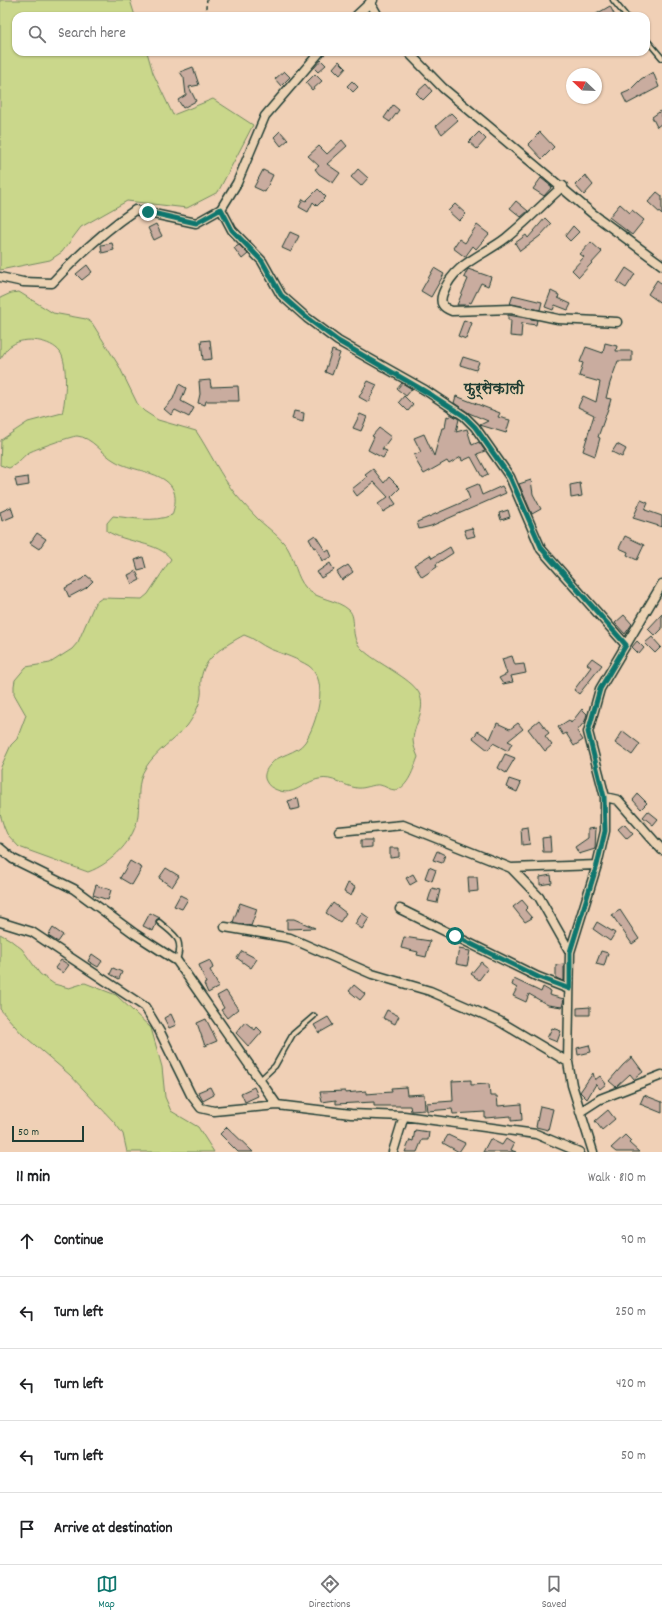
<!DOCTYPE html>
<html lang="en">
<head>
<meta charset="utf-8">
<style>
	:root { --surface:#fff; --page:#f6f6f6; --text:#202124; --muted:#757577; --line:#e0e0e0; --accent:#0f766e }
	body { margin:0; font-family:Dekko,"Playpen Sans Deva",sans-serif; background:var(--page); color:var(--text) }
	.compass { position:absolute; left:566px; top:68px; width:36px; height:36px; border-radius:50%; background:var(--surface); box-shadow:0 1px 3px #0004; rotate:293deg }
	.scale { position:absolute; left:12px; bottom:10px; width:72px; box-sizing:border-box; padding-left:4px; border:2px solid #1f3d34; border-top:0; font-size:11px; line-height:14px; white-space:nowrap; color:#1f3d34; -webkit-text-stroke:3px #ecd2b3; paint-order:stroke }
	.stop { position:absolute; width:12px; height:12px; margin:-9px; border:3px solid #0f766e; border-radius:50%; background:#fff }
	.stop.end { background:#0f766e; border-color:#fff; box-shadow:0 1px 4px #0008 }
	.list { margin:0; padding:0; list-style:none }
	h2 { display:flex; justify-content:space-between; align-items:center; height:52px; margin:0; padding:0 16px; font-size:17px }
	h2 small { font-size:13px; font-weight:400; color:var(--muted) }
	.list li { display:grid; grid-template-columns:26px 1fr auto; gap:12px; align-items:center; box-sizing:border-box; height:72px; padding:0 16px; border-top:1px solid var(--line) }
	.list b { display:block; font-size:15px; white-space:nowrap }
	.list em { font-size:13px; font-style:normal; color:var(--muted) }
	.icon { flex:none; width:22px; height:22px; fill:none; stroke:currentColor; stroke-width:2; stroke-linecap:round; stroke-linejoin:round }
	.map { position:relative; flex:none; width:662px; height:1152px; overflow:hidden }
	.search { position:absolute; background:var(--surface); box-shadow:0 1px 3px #0004; left:12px; right:12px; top:12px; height:44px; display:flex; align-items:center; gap:10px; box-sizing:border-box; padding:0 14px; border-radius:12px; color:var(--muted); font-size:15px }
	.sheet { height:412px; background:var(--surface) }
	nav { display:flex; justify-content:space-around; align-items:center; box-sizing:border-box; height:56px; border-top:1px solid var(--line); background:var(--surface); font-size:11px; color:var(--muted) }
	nav a { display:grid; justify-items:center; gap:2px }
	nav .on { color:var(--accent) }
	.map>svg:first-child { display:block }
	.green { fill:#cad78b; stroke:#748a60 }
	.building { fill:#c9ac9f; stroke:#1f3d34 }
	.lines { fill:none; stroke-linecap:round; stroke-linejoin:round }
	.service-casing { stroke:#1f3d34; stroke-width:7 }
	.minor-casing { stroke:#1f3d34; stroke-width:11 }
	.path { stroke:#1f3d34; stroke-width:1.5; stroke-dasharray:3 3; stroke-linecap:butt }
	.service { stroke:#ecd2b3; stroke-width:4 }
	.minor { stroke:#ecd2b3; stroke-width:8 }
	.route { stroke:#0f766e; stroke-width:5 }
	.labels { text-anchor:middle; stroke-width:3.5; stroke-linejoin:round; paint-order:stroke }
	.quarter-label { font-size:15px; font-weight:bold; fill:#1f3d34; stroke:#ecd2b3 }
</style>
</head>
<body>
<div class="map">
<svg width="662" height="1152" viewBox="0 0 662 1152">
	<rect width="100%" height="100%" fill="#f0d0b6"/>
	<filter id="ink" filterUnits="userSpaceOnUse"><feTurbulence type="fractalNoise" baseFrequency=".025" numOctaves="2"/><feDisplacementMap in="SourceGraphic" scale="8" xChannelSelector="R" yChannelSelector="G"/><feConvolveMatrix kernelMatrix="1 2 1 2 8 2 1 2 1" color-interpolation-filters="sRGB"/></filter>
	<g filter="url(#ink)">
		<!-- green -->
		<path class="green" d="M0,0H130L135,16H16V52H147L153,73L173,115L213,99L253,125L218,192L187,208L127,201L81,227L62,252L50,260L0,270Z
			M19,292L53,313L86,319L92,323L119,366L138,405L144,411L158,420L196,431C210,452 220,475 236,495C243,503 251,512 259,520C269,529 279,536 287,547C295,560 296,577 306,588C317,600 337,599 349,610C358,619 348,636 362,649C376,663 411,678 419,693C427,710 414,723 413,740C413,745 416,752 418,757C414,767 408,789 395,790C390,790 385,786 380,785C373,784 365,789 357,788C343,786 333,776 319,779C303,782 294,797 277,790C272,788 268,786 266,781C263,776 266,769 270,765C278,754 297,754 305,742C316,725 330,681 309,666C298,659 283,654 270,649C261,645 254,638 244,635C226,645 203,657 201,680C200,685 202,690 201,695C200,705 193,718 187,726C174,740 156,751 146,767C136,782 140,798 138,815C136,839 111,864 88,872L19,847L7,834L4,827L0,814V769L11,745L17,739L26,715L14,694V686L15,680L26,667L50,663L72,649L78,642L95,603L102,598L142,599L148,594L171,559C159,542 125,543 107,531V523L113,516C133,518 153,523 172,515C188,470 138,475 115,461C102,454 92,437 77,436C72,436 32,450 28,453C21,458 18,464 9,468L0,465L1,440L28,422L62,413C66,401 68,362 60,352C51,340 25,336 12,345C6,348 4,354 0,359V298L11,293Z
			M0,934L9,939L22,949L40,974L54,984L69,988L85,983L116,995L151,1028L162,1067L165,1097L171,1111L198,1127L214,1152H127L123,1134L114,1122L70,1075L22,1034L0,1009Z"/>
		<!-- building -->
		<path class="building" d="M610,6L615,16H593Z
			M321,60L326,65L318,72L314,68Z
			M339,61L346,68L340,75L333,68Z
			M193,67L199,85L189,87L196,101L183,108L178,100L186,95L184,78L180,72Z
			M284,71L290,77L281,86L275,79Z
			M653,72L659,87L627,104L622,94L629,91L641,79Z
			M315,74L322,81L312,90L306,83Z
			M352,81L358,87L353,92L347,86Z
			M426,84L432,91L423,100L416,93Z
			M393,105L399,110L390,122L384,118Z
			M662,110V123L657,127L652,117Z
			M451,113L458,120L442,134L436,126Z
			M280,131L288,140L281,146L274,137Z
			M479,132L486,139L477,149L469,142Z
			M540,132L554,147L542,159L528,144Z
			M342,140L347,146L327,164L340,173L333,183L319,174L315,169L319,166L308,156L319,146L327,154Z
			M358,169L368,178L361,186L351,177Z
			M263,170L273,175L265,192L254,187Z
			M585,175L593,185L584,195L575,185Z
			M541,178L552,187L544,196L533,189Z
			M318,189L326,197L317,206L313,202L308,212L299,207L303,199L306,201Z
			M657,192L662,196V215L648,202Z
			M516,201L528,211L521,217L510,208Z
			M455,204L466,214L459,221L448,211Z
			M620,204L630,213L632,210L644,220L632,235L609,217Z
			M545,218L551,224L540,236L520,251L515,243L526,235L528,238Z
			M156,224L162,236L154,240L148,228Z
			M477,225L489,234L476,249L473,246L465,257L453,248L459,239L465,243Z
			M573,226L579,232L570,241L565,236Z
			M290,232L299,236L291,252L282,248Z
			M591,242L602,252L579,277L572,270L584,257L580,254Z
			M112,243L114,250L102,253L101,245Z
			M239,245L248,254L242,259L234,248Z
			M87,265L92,272L82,280L76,274Z
			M434,268L444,274L431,297L421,291Z
			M626,268L635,274L626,288L617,282Z
			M468,269L491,277L488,286L481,283L471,303L469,302L468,305H457L468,279L464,277Z
			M657,280L662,284V304L648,294Z
			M551,291L559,295L558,298L571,304L568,310L555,305L553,310L545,307Z
			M513,295L542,302L540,310L510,304Z
			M508,315L537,320L536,325L522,323L521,337L510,336L511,320H508Z
			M464,320L472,323L466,339L458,336Z
			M210,340L212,359L203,360L201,341Z
			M605,343L617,346L616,351H632V361H618L610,383L606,398L611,399L609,406L598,437L600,438L595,456L583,451L594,415L578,407L583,396L596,402L600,382L579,376L583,363L580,362L586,347L603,353Z
			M332,350L340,353L332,375L325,372Z
			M463,357L479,362L476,370L460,365Z
			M210,380L211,387L238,386L239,401H206L205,405L198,403L200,394L199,381Z
			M368,381L377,385L368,402L359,397Z
			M402,383L412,389L406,396L397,389Z
			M179,384L186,388L181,401L194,408L189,417L175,410L171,415L164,409L173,399Z
			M404,396L413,405L408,411L399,402Z
			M456,396L500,413L498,417L510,420L506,433L480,425L488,421L469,413L454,403Z
			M294,411L304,413L303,422L292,419Z
			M360,414L367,417L361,431L353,428Z
			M450,414L459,419L456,432L467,429L472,445L479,442L485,451L477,454L488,474L482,477L471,457L462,461L461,457L449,464L447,461L424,474L418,464L414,455L421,452L414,438L424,434L434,456L442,428H445L447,416L449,417Z
			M379,428L391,437L382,449L387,451L383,458L368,450L374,437L372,436Z
			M617,444L626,449L622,457L612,452Z
			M373,469L384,483L389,477L400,488L391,497L396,504L383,512L378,504L388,497L374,482L357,496L352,489L367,477L365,475Z
			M28,477L29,485L17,487L15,479Z
			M531,480L533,494L541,509L532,514L519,484Z
			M580,483L582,496L571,498L570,485Z
			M478,484L482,495L502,486L506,493L431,526L419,529L417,522L470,499L466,489Z
			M641,500L648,503L645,510L662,516V527L633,518Z
			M11,507L14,516L2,521L0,512Z
			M508,510L510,517L501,520L499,513Z
			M472,528L475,536L467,538L464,530Z
			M37,533L46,539L39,549L30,543Z
			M315,535L326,552L329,550L332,557L322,561L316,547L314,548L309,539Z
			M625,536L644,545L637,560L627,555L628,552L619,548Z
			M450,547L453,553L436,564L437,567L422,577L414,565L430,555L432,558Z
			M143,557L146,568L138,570L135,560Z
			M330,563L334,570L321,578L317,572Z
			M348,565L353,572L342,580L337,572Z
			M136,571L140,580L132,584L128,575Z
			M86,575L93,581L86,588L69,597L65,588L82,579Z
			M662,614V629L655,636L648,629Z
			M624,615L632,624L625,634L615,623Z
			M652,637L661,647L655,653L645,643Z
			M637,641L644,648L639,654L632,647Z
			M512,656L515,665L524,664L526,673L511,676L513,682L503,684L499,678L507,674L502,659Z
			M592,658L602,665L579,694L574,690L591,667L587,664Z
			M582,709L587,714L585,721L577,731L583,740L574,746L566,733L563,735L558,727L569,720L571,723Z
			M539,720L549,733L545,736L552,745L545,751L528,729Z
			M497,723L510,729L518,723L523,729L508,741L512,743L508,751L493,743L488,750L473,738L478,731L490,739Z
			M623,731L640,744L632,755L615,743Z
			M505,754L515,758L506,773L498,768Z
			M509,779L521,783L517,792L506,787Z
			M638,794L647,803L641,809L633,800Z
			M298,798L300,808L291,810L288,801Z
			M648,811L658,819L653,825L643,817Z
			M624,824L633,834L627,839L618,829Z
			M528,827L530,844L522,845L521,828Z
			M596,828L595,849L579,854L575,847L588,838V829Z
			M550,837L551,852H543L542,838Z
			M361,840H372V847L361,848Z
			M390,848H399V857L390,858Z
			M437,851L445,855L442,863L433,860Z
			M130,861L142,868L132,885L120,878Z
			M429,867L436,870L432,881L425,878Z
			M166,868L179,876L172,887L159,878Z
			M413,874L417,881L410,885L406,878Z
			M551,875L552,883L540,885V877Z
			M468,877H477L478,891L469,892Z
			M348,883L355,887L351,896L344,892Z
			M96,885L111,890L108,900L93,895Z
			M432,888L440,890L437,903L428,901Z
			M180,895L188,899L182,909L174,906Z
			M522,900L528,907L525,910L532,918L525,922L513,907Z
			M240,903L257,909L251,926L233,922Z
			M333,903L346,913L340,922L326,913Z
			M620,910L639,939L632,944L612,915Z
			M150,913L160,918L156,920V924L153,931L143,926Z
			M362,913L369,918L362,929L355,924Z
			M287,919H294L315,928L287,929Z
			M597,922L615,933L610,941L593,929Z
			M53,928L63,935L58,942L48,936Z
			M404,937L430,941L426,957L417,955L418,952L401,948Z
			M459,949L470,951L467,966L456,964Z
			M242,951L257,959L251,968L237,958Z
			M601,951L608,953L604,966L596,964Z
			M92,954L102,961L98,967L88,961Z
			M61,960L69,965L63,973L55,968Z
			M210,960L213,968L210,970L219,987L208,993L204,984L206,983L199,965Z
			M481,962L488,968L479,980L471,974Z
			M564,964V981H563L556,978V965Z
			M113,968L122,972L119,979L110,974Z
			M514,979L541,992L543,987L550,991L549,995L564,999L562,1007L548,1005L529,994L526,1002L513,996L517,988L512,985Z
			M354,985L365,994L360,1000L349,991Z
			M226,991L238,1009L227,1018L221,1010L224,1008L217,996Z
			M590,1007V1015H577V1008Z
			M387,1010L399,1016L395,1024L383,1018Z
			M171,1014L176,1025L169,1028L164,1018Z
			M328,1017L333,1025L319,1033L314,1025Z
			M206,1019L217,1041L205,1046L197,1023Z
			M245,1022L255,1030L257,1027L262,1032L249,1047L236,1033Z
			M552,1028L561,1031L557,1042L547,1038Z
			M589,1045L591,1052L578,1055L577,1048Z
			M632,1057L643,1072L634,1079L630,1074L616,1087L609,1081L623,1065Z
			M593,1073L595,1080L600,1076L606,1084L600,1089L596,1084L587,1099L580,1092Z
			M471,1080V1085L489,1084L490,1096H497L498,1106L521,1104L522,1120L511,1121V1116L485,1118V1112L453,1114L452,1109L427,1111L426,1103L453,1101L452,1081Z
			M210,1087L214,1095L203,1101L198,1092Z
			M254,1087L258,1096L245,1102L241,1093Z
			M406,1087L407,1095L424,1094L425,1110L411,1111L410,1106H374V1102L336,1104V1100L322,1102L320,1092L345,1091V1093L366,1091V1094L392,1092L391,1088Z
			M644,1095L662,1102V1113L640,1104Z
			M540,1106L553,1109L548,1130L536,1127Z
			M608,1110L615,1119L602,1130L595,1121Z
			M227,1127L253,1152H238L220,1134Z
			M415,1130L429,1132L428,1140H422L417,1152H405L410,1140L413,1141Z
			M448,1135L465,1143L459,1152L443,1143Z
			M625,1135L631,1141L629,1143L639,1152H616L611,1148Z
			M490,1139L502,1145L506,1139L514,1144L511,1150L516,1152H483Z"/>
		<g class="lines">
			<!-- service casing -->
			<g class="service-casing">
				<path id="service" d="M613,0L626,16
					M646,39L662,58
					M159,922C175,936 184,938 177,961
					M260,1080L275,1066L293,1034L314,1016"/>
			</g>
			<!-- minor casing -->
			<g class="minor-casing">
				<path id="minor" d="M370,2L378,16
					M356,16L373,0
					M408,52L443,88L593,214L662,265
					M563,186C544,203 526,222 506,238C483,256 454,263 443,293C439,303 443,308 452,311L511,309L558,319L617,322
					M221,209L232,230L262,261L281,295L307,318L338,341L425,390L464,416L475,427L510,477L541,549L626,645
					M0,277L23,282L52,283C78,255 104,231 135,210L196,223L221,209L237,183L265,116L320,52
					M605,797L618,800L662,850
					M339,831L403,825L511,868L539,897L570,952
					M0,848L13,859L74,889L135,934L177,961L277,1105
					M511,868L597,865
					M400,909L538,977L569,989
					M0,922L32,932L145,1007L160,1032L191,1095L201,1108L214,1111L277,1105L351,1114L404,1116L536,1134L579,1152
					M225,927L290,938L372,974L430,991L499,1021L568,1062
					M580,1112L600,1099L662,1075
					M393,1152L404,1116
					M593,1152L572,1085L568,1062L570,952L597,865L605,831V797L588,732L600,689L662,584"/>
			</g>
			<!-- path -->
			<path class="path" d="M205,14L207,0"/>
			<!-- service -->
			<use href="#service" class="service"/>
			<!-- minor -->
			<use href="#minor" class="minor"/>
		</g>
	</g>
	<g class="lines" filter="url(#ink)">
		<!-- route -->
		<path class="route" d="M148,212L196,223L221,209L232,230L262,261L281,295L307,318L338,341L433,396L464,416L475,427L510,477L542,549L626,645L600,689L588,732L604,797L605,831L597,865L570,952V989L538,977L455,936"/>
	</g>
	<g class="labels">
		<!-- quarter labels -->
		<g class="quarter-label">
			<text x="494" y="393">फुर्सेकाली</text>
		</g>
	</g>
</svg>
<svg class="compass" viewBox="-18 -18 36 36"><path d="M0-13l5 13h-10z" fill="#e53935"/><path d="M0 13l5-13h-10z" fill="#757577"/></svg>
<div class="scale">50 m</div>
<div class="stop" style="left:455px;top:936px"></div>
<div class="stop end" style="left:148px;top:212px"></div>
<div class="search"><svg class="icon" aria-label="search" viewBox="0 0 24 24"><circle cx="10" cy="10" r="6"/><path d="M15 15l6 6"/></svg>Search here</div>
</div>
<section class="sheet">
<h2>11 min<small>Walk · 810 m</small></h2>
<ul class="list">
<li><svg class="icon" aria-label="ahead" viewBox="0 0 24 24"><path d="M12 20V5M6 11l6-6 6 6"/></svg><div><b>Continue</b></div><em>90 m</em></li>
<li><svg class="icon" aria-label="left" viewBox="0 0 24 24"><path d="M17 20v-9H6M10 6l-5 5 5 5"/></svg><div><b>Turn left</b></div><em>250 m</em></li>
<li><svg class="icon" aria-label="left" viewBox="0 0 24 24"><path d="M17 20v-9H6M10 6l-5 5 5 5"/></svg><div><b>Turn left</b></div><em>420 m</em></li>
<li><svg class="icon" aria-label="left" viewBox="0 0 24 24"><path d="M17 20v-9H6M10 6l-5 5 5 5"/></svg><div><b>Turn left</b></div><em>50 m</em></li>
<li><svg class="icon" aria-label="arrive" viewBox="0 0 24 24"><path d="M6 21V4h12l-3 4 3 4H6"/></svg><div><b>Arrive at destination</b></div></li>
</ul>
</section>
<nav>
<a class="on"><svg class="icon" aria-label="map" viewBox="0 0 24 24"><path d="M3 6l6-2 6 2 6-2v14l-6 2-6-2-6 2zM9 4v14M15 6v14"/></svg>Map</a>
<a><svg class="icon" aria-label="directions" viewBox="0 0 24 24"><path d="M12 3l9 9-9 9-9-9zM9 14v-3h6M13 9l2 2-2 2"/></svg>Directions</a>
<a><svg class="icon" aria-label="saved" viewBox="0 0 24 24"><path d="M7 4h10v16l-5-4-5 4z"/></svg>Saved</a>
</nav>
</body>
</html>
